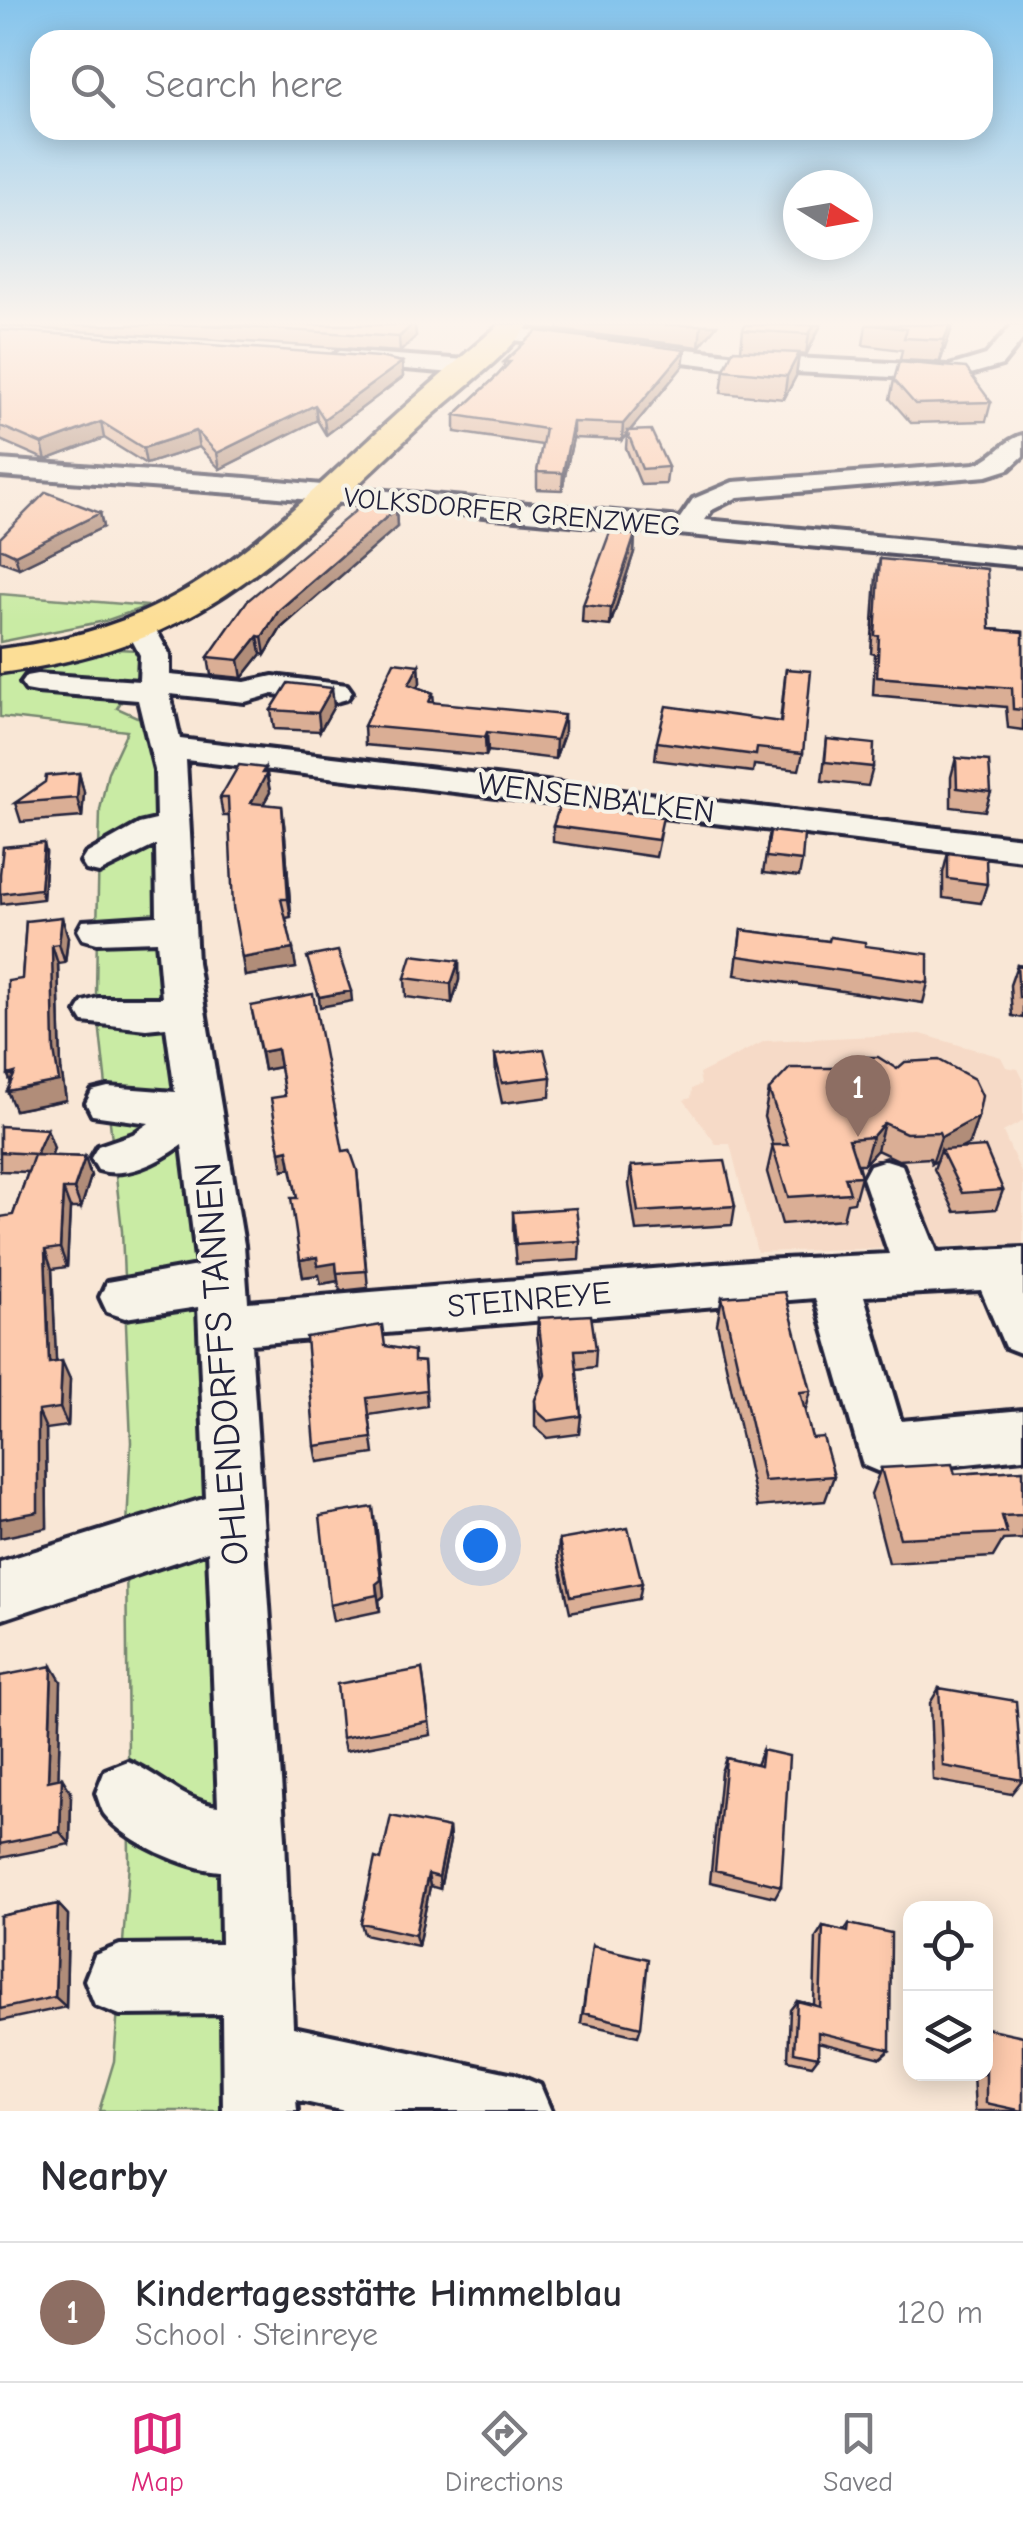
<!DOCTYPE html>
<html lang="en">
<head>
<meta charset="utf-8">
<style>
	:root { --surface:#fff; --page:#f7f7f7; --text:#2b2b33; --muted:#7c7c81; --line:#e1e1e2; --accent:#db2777 }
	body { margin:0; font-family:"Comic Neue",sans-serif; background:var(--page); color:var(--text) }
	.controls { position:absolute; right:30px; bottom:30px; display:grid; overflow:hidden; border-radius:20px; box-shadow:0 5px 25px #0003 }
	.controls button { width:90px; height:90px; display:grid; place-items:center; padding:0; border:0; border-bottom:2px solid var(--line); background:var(--surface); color:var(--text); font:50px sans-serif }
	.compass { position:absolute; left:783px; top:170px; width:90px; height:90px; border-radius:50%; background:var(--surface); box-shadow:0 5px 25px #0003; rotate:101deg }
	.you { position:absolute; left:480px; top:1545px; width:35px; height:35px; margin:-25px; border:8px solid #fff; border-radius:50%; background:#1a73e8; box-shadow:0 0 0 15px #1a73e833 }
	.badge { display:grid; place-items:center; width:65px; height:65px; border-radius:50%; background:var(--accent); color:#fff; font-size:32px; font-weight:700 }
	.pin { position:absolute; translate:-50% -82px; filter:drop-shadow(0 2px 5px #0008) }
	.pin::after { content:''; position:absolute; top:52px; width:35px; height:30px; background:inherit; clip-path:polygon(0 0,100% 0,50% 100%) }
	.list { margin:0; padding:0; list-style:none }
	h2 { display:flex; justify-content:space-between; align-items:center; height:130px; margin:0; padding:0 40px; font-size:42px }
	h2 small { font-size:32px; font-weight:400; color:var(--muted) }
	.list li { display:grid; grid-template-columns:65px 1fr auto; gap:30px; align-items:center; box-sizing:border-box; height:140px; padding:0 40px; border-top:2px solid var(--line) }
	.list b { display:block; font-size:38px; white-space:nowrap }
	.list p { margin:0; font-size:32px; white-space:nowrap; color:var(--muted) }
	.list em { font-size:32px; font-style:normal; color:var(--muted) }
	.icon { flex:none; width:55px; height:55px; fill:none; stroke:currentColor; stroke-width:2; stroke-linecap:round; stroke-linejoin:round }
	.map { position:relative; flex:none; width:1023px; height:2111px; overflow:hidden }
	.search { position:absolute; background:var(--surface); box-shadow:0 5px 25px #0003; left:30px; right:30px; top:30px; height:110px; display:flex; align-items:center; gap:25px; box-sizing:border-box; padding:0 35px; border-radius:30px; color:var(--muted); font-size:38px }
	.sheet { height:270px; background:var(--surface) }
	nav { display:flex; justify-content:space-around; align-items:center; box-sizing:border-box; height:140px; border-top:2px solid var(--line); background:var(--surface); font-size:28px; color:var(--muted) }
	nav a { display:grid; justify-items:center; gap:5px }
	nav .on { color:var(--accent) }
	.map>svg:first-child { display:block }
	.built { fill:#f6dac7 }
	.green { fill:#c9eba4; stroke:#768670; stroke-width:2.5 }
	.lines { fill:none; stroke-linecap:round; stroke-linejoin:round }
	.minor-casing { stroke:#22223b; stroke-width:8 }
	.major-casing { stroke:#22223b; stroke-width:7 }
	.minor { fill:#f7f3e8; fill-rule:evenodd }
	.major { fill:#fcde96; fill-rule:evenodd }
	.wall { fill:#daae95; stroke:#22223b; stroke-width:2.5 }
	.shaded-wall { fill:#b18d79; stroke:#22223b; stroke-width:2.5 }
	.building { fill:#fdcaad; stroke:#22223b; stroke-width:2.5 }
	.labels { text-anchor:middle; stroke-width:8; stroke-linejoin:round; paint-order:stroke }
	.far-street-label { font-size:28px; fill:#22223b; stroke:#f7f3e8 }
	.street-label { font-size:32px; fill:#22223b; stroke:#f7f3e8 }
	.near-street-label { font-size:38px; fill:#22223b; stroke:#f7f3e8 }
</style>
</head>
<body>
<div class="map">
<svg width="1023" height="2111" viewBox="0 0 1023 2111">
	<rect width="100%" height="100%" fill="#f9e7d6"/>
	<filter id="ink" filterUnits="userSpaceOnUse"><feTurbulence type="fractalNoise" baseFrequency=".01" numOctaves="2"/><feDisplacementMap in="SourceGraphic" scale="20" xChannelSelector="R" yChannelSelector="G"/><feConvolveMatrix kernelMatrix="1 2 1 2 8 2 1 2 1" color-interpolation-filters="sRGB"/></filter>
	<g filter="url(#ink)">
		<!-- built -->
		<path class="built" d="M921,1034L1001,1057L1006,1067L1018,1069L1023,1079V1121L1003,1132L1023,1177V1244L757,1252L730,1144H716L684,1100L691,1098L692,1089L701,1084L699,1074L765,1041Z"/>
		<!-- green -->
		<path class="green" d="M0,594L148,606L105,621L0,642Z
			M116,649L139,650L142,655L140,673L117,708L137,717L154,704L168,748L261,2111H99L114,2061L129,1863L126,1549L131,1442L122,1231L96,995L97,930L100,810L108,772L127,731L0,717V674L69,662Z"/>
		<g class="lines">
			<!-- minor casing -->
			<g class="minor-casing">
				<path id="minor" d="M1012,325H1023V339L1002,365L950,380L737,369L506,339L495,333L506,327L737,355L949,366L986,355Z
					M340,351L466,360L477,367L466,374L332,363L329,358Z
					M1023,435V456L1009,469L987,476L738,497L712,510L705,520L1023,550V566L246,494L0,476V460L246,478L680,518L693,499L733,482L975,464C995,458 1005,439 1023,435Z
					M140,618L151,621L170,655V675L245,682L273,676L347,685L352,692L347,699L336,702L273,694L245,702L170,694L180,739L1023,838V860L186,760L197,962L244,1245L248,1302L762,1260L889,1254L863,1178L870,1165L886,1160L902,1165L937,1252L1023,1248V1354L1005,1347L981,1290L864,1296L901,1421L1023,1410V1458L882,1473L863,1465L815,1298L251,1344L285,1838L293,2027L514,2074L540,2085L551,2111H345L296,2100L297,2111H223L222,2014L120,2015L95,2005L85,1980L95,1955L120,1945L221,1944L220,1871C187,1869 126,1842 105,1815C101,1810 99,1800 96,1793L105,1770L128,1761C159,1774 184,1802 218,1806L208,1551L0,1620V1562L206,1498L198,1307L125,1318L107,1312L100,1297L107,1282L197,1266L182,1145C159,1162 126,1179 98,1170L91,1158L98,1146L133,1134L149,1123L92,1115L86,1103L92,1091L108,1087L175,1092L166,1027L146,1029L83,1022L77,1012L83,1002L98,998H162L157,941L97,943L83,939L78,930L83,921L157,916L156,845L99,873L86,870L81,862L86,854L139,824L156,820L155,770L138,700L37,692L26,690L21,683L26,676L37,674L139,681L140,655L125,627L129,621Z"/>
			</g>
			<!-- major casing -->
			<g class="major-casing">
				<path id="major" d="M499,325H529C503,360 450,398 417,429C275,561 204,646 0,673V649C56,642 111,629 162,603C239,564 303,500 366,442C409,402 454,364 499,325Z"/>
			</g>
			<!-- minor -->
			<use href="#minor" class="minor"/>
			<!-- major -->
			<use href="#major" class="major"/>
		</g>
		<!-- wall -->
		<path class="wall" d="M0,325H415L416,336L400,352L0,326Z
			M558,325H717L699,347L558,330Z
			M745,325H821L806,355L799,354L796,376L784,399L721,393L724,370L741,350L743,330Z
			M866,325H953L940,362L900,360L902,350L863,345Z
			M0,330L402,362L403,377L326,435L317,420L220,469L199,447L146,464L104,438L46,460L0,440Z
			M504,362L683,366L630,431L668,467L666,484L641,485L626,448L627,434L622,440L573,438L562,490L537,489V472L542,445L455,432V415L497,376L504,368Z
			M894,380L991,402L986,421L911,423L890,399Z
			M396,509L397,527L281,628L265,655L261,654L242,678L211,675L208,657Z
			M100,513L103,527L19,568L0,561V538Z
			M635,535L634,552L610,626L582,623L583,605Z
			M880,559L990,629L1023,632V730L1008,728L1006,707L873,695L875,654L871,653L876,577Z
			M419,665L420,683L418,687L433,693L434,703L564,734L555,759L488,751L486,756L365,745L364,726Z
			M786,669L803,753L799,770L754,765L753,772L655,760L657,742L780,722Z
			M334,706L320,731L274,729L271,710Z
			M827,739L873,767L868,786L822,781Z
			M956,758L991,792L985,811L951,807V777Z
			M79,773L84,792L82,817L21,822L15,803Z
			M266,773H267L270,792L263,804L284,824L291,917L286,918L296,968L245,976L229,816H223L220,798Z
			M553,826L661,833L656,857L553,842Z
			M770,831L802,861L799,877L763,873Z
			M46,853L43,899L1,904L0,874Z
			M948,853L987,884L981,903L943,898V873Z
			M26,921L68,937L65,963L58,964L61,1069L66,1100L15,1110L11,1083L8,1075L22,979Z
			M741,930L865,946L928,983L923,1003L735,975Z
			M459,961V980L452,1003L406,997L405,978Z
			M1017,965L1023,966V1018L1012,1016L1010,985Z
			M251,1006L343,1151L357,1170L368,1288L340,1291L338,1281L321,1284L319,1275L303,1277L300,1260L297,1198L291,1168L283,1170L285,1096L280,1067L264,1070Z
			M495,1055L551,1077L550,1097L502,1103L496,1075Z
			M769,1090L978,1117L969,1144L961,1148L1003,1190L996,1209L955,1212L934,1169L937,1161L932,1163L930,1158L898,1160L877,1150L864,1164H858L861,1176L854,1202L847,1203L843,1219L782,1224L767,1172L773,1145L764,1117Z
			M0,1126L54,1148L51,1156L85,1157L91,1176L81,1208H70L67,1267L52,1269L56,1362L70,1379L68,1426L46,1429L47,1528L13,1215L28,1172L0,1171Z
			M631,1166L735,1206L732,1225L636,1231L629,1185Z
			M513,1212L580,1241L579,1260L516,1264L513,1231Z
			M722,1297L811,1391L805,1413L812,1438L834,1476L825,1501L757,1507L717,1324Z
			M538,1318L596,1349L595,1367L576,1369L581,1416L579,1434L547,1438L535,1427V1400L543,1381L537,1337Z
			M385,1346L414,1361L424,1362L427,1406L369,1415L374,1454L318,1462L315,1446Z
			M881,1468L955,1474L1023,1470V1539L1003,1540L993,1557L889,1563L871,1494Z
			M376,1524L384,1596L379,1600L380,1611L333,1621L330,1605Z
			M559,1540L642,1583L639,1599L570,1612L558,1557Z
			M422,1669L431,1735L345,1751L342,1738Z
			M0,1676L61,1681L58,1779L71,1792L70,1844L0,1858Z
			M939,1688L1022,1780L1011,1794L933,1780L930,1703Z
			M762,1750L781,1886L775,1897L710,1882L721,1772L726,1758L756,1765Z
			M449,1828L450,1841L440,1889L430,1886L418,1946L364,1934L361,1923L381,1860Z
			M58,1904L68,1915L66,2007L0,2021V1916Z
			M849,1924L890,2050L881,2058L818,2042V2057L812,2065L788,2060L790,2010L797,2001L814,2005L816,1937L823,1926L844,1931Z
			M592,1946L641,2027L638,2036L581,2023Z
			M973,2074H986L1023,2111H975Z"/>
		<!-- shaded-wall -->
		<path class="shaded-wall" d="M412,325H415L416,336L400,352L399,337Z
			M701,325H717L699,347Z
			M814,325H821L806,355L809,334Z
			M950,325H953L940,362L944,340Z
			M685,350L683,366L622,440L623,424Z
			M799,353L796,376L784,399L787,376Z
			M402,362L403,377L326,435L324,419Z
			M315,405L317,420L220,469L217,453Z
			M101,422L104,438L46,460L42,444Z
			M573,422V438L562,490L563,473Z
			M196,431L199,447L146,464L143,448Z
			M396,509L397,527L281,628L265,655L262,637L279,610Z
			M100,513L103,527L19,568L15,555Z
			M635,535L634,552L610,626L611,608Z
			M258,636L261,654L242,678L239,660Z
			M419,665L420,683L410,702L409,684Z
			M332,688L334,706L320,731L318,713Z
			M564,715V734L555,759L556,740Z
			M487,732L488,751L486,756L485,737Z
			M265,768L270,792L254,821L251,803Z
			M79,773L84,792L82,817L77,798Z
			M282,806L284,824L291,917L288,899Z
			M44,843L46,853L43,899L40,889Z
			M62,917L68,937L65,963L59,944Z
			M52,945L58,964L61,1069L66,1100L15,1110L7,1091L13,1089L8,1075Z
			M293,949L296,968L245,976L242,958Z
			M459,961V980L452,1003L451,984Z
			M351,991L352,1001L320,1007L319,997Z
			M277,1049L280,1067L264,1070L261,1052Z
			M978,1117L969,1144L944,1157L941,1150L937,1161L932,1163L941,1137Z
			M884,1123L877,1150L864,1164L872,1137Z
			M47,1129L54,1148L44,1173L36,1154Z
			M288,1150L291,1168L283,1170L280,1152Z
			M85,1157L91,1176L81,1208L74,1189Z
			M63,1189L70,1208L67,1267L60,1248Z
			M45,1250L52,1269L57,1381L49,1363Z
			M317,1257L336,1263L338,1281L321,1284L319,1275L303,1277L300,1260Z
			M62,1361L70,1379L68,1426L60,1408Z
			M38,1411L46,1429L47,1528L0,1538V1519Z
			M376,1524L384,1596L379,1600L380,1611L376,1584Z
			M52,1666L61,1681L58,1795L48,1781Z
			M62,1778L71,1792L70,1844L60,1832Z
			M449,1828L450,1841L440,1889L439,1877Z
			M428,1874L430,1886L418,1946L415,1935Z
			M58,1904L68,1915L66,2007L55,1997Z"/>
		<!-- building -->
		<path class="building" d="M206,325H412L399,337Z
			M745,325H814L809,334L743,330Z
			M874,325H950L944,340L904,338L907,329Z
			M0,330L379,357L402,362L324,419L315,405L217,453L196,431L143,448L101,422L42,444L0,426Z
			M537,331L685,350L623,424L573,422L563,473L537,472L545,429L455,415L497,376L510,362H504Z
			M733,350L799,353L787,376L724,370Z
			M899,362L966,368L991,402L915,404L894,380Z
			M651,430L668,467L642,469L627,431Z
			M46,492L100,513L15,555L0,548V538Z
			M361,506L396,509L279,610L262,637L258,636L239,660L208,657L247,601Z
			M610,532L635,535L611,608L583,605Z
			M880,559L987,569L990,629L1023,632V710L1013,709L1012,688L877,677L879,636L875,635Z
			M394,662L419,665L409,684L433,693L429,702L564,715L556,740L487,732L485,737L364,726Z
			M786,669L811,671L803,753L757,748L756,755L657,742L666,706L781,722Z
			M288,683L332,688L318,713L271,710Z
			M827,739L874,744L873,767L825,762Z
			M956,758L989,761L991,792L957,788Z
			M239,765L265,768L262,773H267L251,803L282,806L288,899H281L293,949L242,958L233,907L228,798H220Z
			M79,773L77,798L15,803L45,782L46,776Z
			M560,804L663,817L658,840L553,826Z
			M770,831L804,835L802,861L766,857Z
			M44,843L40,889L0,894V874L3,847Z
			M948,853L986,858L987,884L948,879Z
			M62,917L59,944L52,945L54,1050L59,1081L7,1091L15,1073L8,1075V981L22,979L26,921Z
			M741,930L829,941L830,937L865,942V946L928,954V983L738,956Z
			M338,951L351,991L319,997L307,957Z
			M412,955L459,961L451,984L405,978Z
			M1017,965L1023,966V997H1019Z
			M313,994L343,1151L350,1150L357,1170L366,1271L337,1273L336,1263L318,1266L317,1257L300,1260L291,1198H297L288,1150L280,1152L271,1098L285,1096L277,1049L261,1052L251,1006Z
			M544,1049L551,1077L502,1083L495,1055Z
			M848,1057H878L897,1069L905,1062L939,1060L974,1079L982,1096L978,1117L941,1137L939,1132L906,1133L884,1123L872,1137L849,1139L861,1176L845,1177L850,1193L788,1197L772,1145H788L769,1090L790,1068H839Z
			M0,1126L47,1129L36,1154L0,1152Z
			M985,1147L1003,1190L962,1193L941,1150Z
			M34,1155L85,1157L74,1189H63L60,1248L45,1250L49,1363L62,1361L60,1408L38,1411V1512L0,1519V1217L13,1215Z
			M725,1161L735,1206L638,1212L631,1166Z
			M576,1208L580,1241L516,1245L513,1212Z
			M785,1292L811,1391L800,1392L812,1438L823,1437L834,1476L764,1481L722,1297Z
			M591,1315L596,1349L575,1350L581,1416L548,1421L536,1410L535,1400L545,1375L538,1318Z
			M382,1325L385,1346L414,1351V1361L424,1362L426,1390L367,1398L372,1438L315,1446L306,1337Z
			M952,1464L955,1474L1023,1470V1515L1002,1516L1007,1533L900,1538L881,1468Z
			M373,1507L381,1580L376,1584L377,1595L330,1605L320,1516Z
			M628,1528L642,1583L571,1596L559,1540Z
			M52,1666L48,1781L62,1778L60,1832L0,1844V1676Z
			M422,1669L429,1722L342,1738L337,1684Z
			M939,1688L1016,1701L1022,1780L943,1766Z
			M762,1750L789,1756L781,1886L715,1870L726,1758L760,1766Z
			M391,1816L449,1828L439,1877L428,1874L415,1935L361,1923L375,1858L381,1860Z
			M58,1904L55,1997L0,2009V1916Z
			M849,1924L891,1933L890,2050L818,2032V2057L794,2052L797,2001L820,2007L823,1926L848,1932Z
			M592,1946L648,1959L641,2027L583,2013Z
			M986,2028L1023,2036V2111L986,2103Z"/>
	</g>
	<!-- sky -->
	<linearGradient id="sky" x2="0" y2="1"><stop stop-color="#85c4ec"/><stop offset="0.52" stop-color="#fcf4ed"/><stop offset="1" stop-color="#fcf4ed" stop-opacity="0"/></linearGradient>
	<rect width="1023" height="621" fill="url(#sky)"/>
	<g class="labels">
		<!-- far-street labels -->
		<g class="far-street-label">
			<text transform="translate(512 511) rotate(5)" y="10">VOLKSDORFER GRENZWEG</text>
		</g>
		<!-- street labels -->
		<g class="street-label">
			<text transform="translate(596 797) rotate(7)" y="11">WENSENBALKEN</text>
			<text transform="translate(529 1299) rotate(-5)" y="11">STEINREYE</text>
		</g>
		<!-- near-street labels -->
		<g class="near-street-label">
			<text transform="translate(221 1364) rotate(-94)" y="13">OHLENDORFFS TANNEN</text>
		</g>
	</g>
</svg>
<div class="controls">
<button><svg class="icon" aria-label="locate" viewBox="0 0 24 24"><circle cx="12" cy="12" r="6"/><path d="M12 2v4M12 18v4M2 12h4M18 12h4"/></svg></button>
<button><svg class="icon" aria-label="layers" viewBox="0 0 24 24"><path d="M12 4l9 5-9 5-9-5zM3 14l9 5 9-5"/></svg></button>
</div>
<svg class="compass" viewBox="-18 -18 36 36"><path d="M0-13l5 13h-10z" fill="#e53935"/><path d="M0 13l5-13h-10z" fill="#7c7c81"/></svg>
<div class="you"></div>
<div class="pin badge" style="left:858px;top:1137px;background:#8d6e63">1</div>
<div class="search"><svg class="icon" aria-label="search" viewBox="0 0 24 24"><circle cx="10" cy="10" r="6"/><path d="M15 15l6 6"/></svg>Search here</div>
</div>
<section class="sheet">
<h2>Nearby<small></small></h2>
<ul class="list">
<li><span class="badge" style="background:#8d6e63">1</span><div><b>Kindertagesstätte Himmelblau</b><p>School · Steinreye</p></div><em>120 m</em></li>
</ul>
</section>
<nav>
<a class="on"><svg class="icon" aria-label="map" viewBox="0 0 24 24"><path d="M3 6l6-2 6 2 6-2v14l-6 2-6-2-6 2zM9 4v14M15 6v14"/></svg>Map</a>
<a><svg class="icon" aria-label="directions" viewBox="0 0 24 24"><path d="M12 3l9 9-9 9-9-9zM9 14v-3h6M13 9l2 2-2 2"/></svg>Directions</a>
<a><svg class="icon" aria-label="saved" viewBox="0 0 24 24"><path d="M7 4h10v16l-5-4-5 4z"/></svg>Saved</a>
</nav>
</body>
</html>
